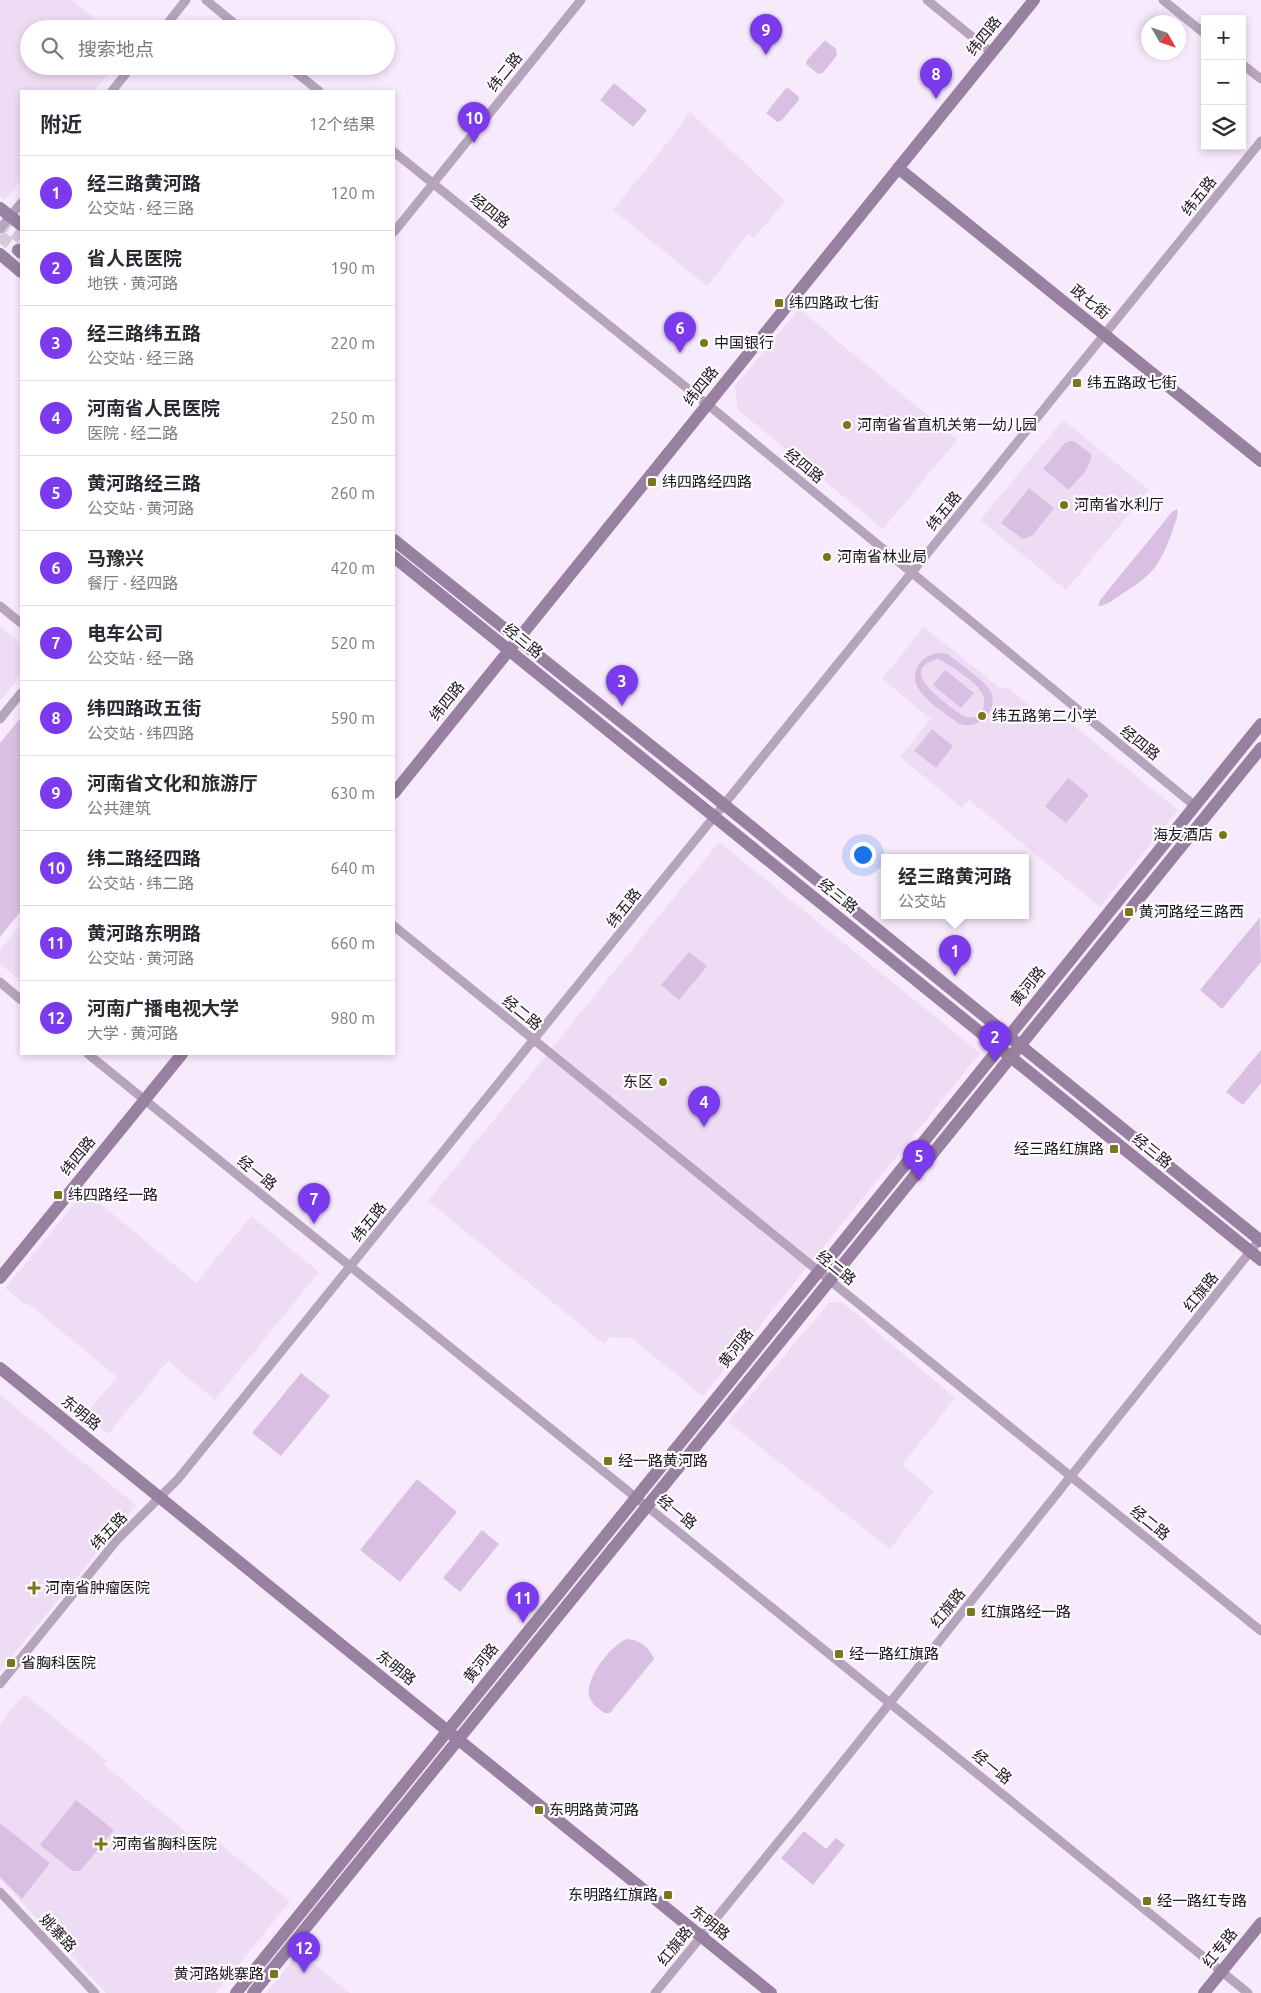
<!DOCTYPE html>
<html lang="zh">
<head>
<meta charset="utf-8">
<style>
	:root { --surface:#fff; --page:#f2f2f3; --text:#2b2b33; --muted:#7c7c81; --line:#e1e1e2; --accent:#7c3aed }
	body { margin:0; font-family:Ubuntu,"Noto Sans SC",sans-serif; background:var(--page); color:var(--text) }
	.controls { position:absolute; right:15px; top:15px; display:grid; overflow:hidden; border-radius:0px; box-shadow:0 2px 8px #0003 }
	.controls button { width:45px; height:45px; display:grid; place-items:center; padding:0; border:0; border-bottom:1px solid var(--line); background:var(--surface); color:var(--text); font:25px sans-serif }
	.compass { position:absolute; left:1141px; top:15px; width:45px; height:45px; border-radius:50%; background:var(--surface); box-shadow:0 2px 8px #0003; rotate:129deg }
	.you { position:absolute; left:862px; top:854px; width:18px; height:18px; margin:-12px; border:4px solid #fff; border-radius:50%; background:#1a73e8; box-shadow:0 0 0 8px #1a73e833 }
	.badge { display:grid; place-items:center; width:32px; height:32px; border-radius:50%; background:var(--accent); color:#fff; font-size:16px; font-weight:700 }
	.pin { position:absolute; translate:-50% -41px; filter:drop-shadow(0 1px 2px #0008) }
	.pin::after { content:''; position:absolute; top:26px; width:18px; height:15px; background:inherit; clip-path:polygon(0 0,100% 0,50% 100%) }
	.popup { position:absolute; left:881px; top:854px; width:148px; height:65px; box-sizing:border-box; display:grid; place-content:center; border-radius:0px; background:var(--surface); filter:drop-shadow(0 1px 4px #0005); font-size:16px; white-space:nowrap; color:var(--muted) }
	.popup b { font-size:19px; color:var(--text) }
	.popup::after { content:''; position:absolute; left:50%; top:100%; margin-left:-10px; border:10px solid transparent; border-top-color:var(--surface) }
	.list { margin:0; padding:0; list-style:none }
	h2 { display:flex; justify-content:space-between; align-items:center; height:65px; margin:0; padding:0 20px; font-size:21px }
	h2 small { font-size:16px; font-weight:400; color:var(--muted) }
	.list li { display:grid; grid-template-columns:32px 1fr auto; gap:15px; align-items:center; box-sizing:border-box; height:75px; padding:0 20px; border-top:1px solid var(--line) }
	.list b { display:block; font-size:19px; white-space:nowrap }
	.list p { margin:0; font-size:16px; white-space:nowrap; color:var(--muted) }
	.list em { font-size:16px; font-style:normal; color:var(--muted) }
	.icon { flex:none; width:28px; height:28px; fill:none; stroke:currentColor; stroke-width:2; stroke-linecap:round; stroke-linejoin:round }
	.map { position:relative; flex:none; width:1261px; height:1993px; overflow:hidden }
	.search { position:absolute; background:var(--surface); box-shadow:0 2px 8px #0003; left:20px; top:20px; width:375px; height:55px; display:flex; align-items:center; gap:12px; box-sizing:border-box; padding:0 18px; border-radius:28px; color:var(--muted); font-size:19px }
	.panel { position:absolute; background:var(--surface); box-shadow:0 2px 8px #0003; left:20px; top:90px; width:375px; height:965px; border-radius:0px }
	.map>svg:first-child { display:block }
	.built { fill:#eedcf5 }
	.green { fill:#d9c0e2; fill-rule:evenodd }
	.lines { fill:none; stroke-linecap:round; stroke-linejoin:round }
	.secondary-tunnel { stroke:#d6cada; stroke-width:12; stroke-dasharray:12 6; stroke-linecap:butt }
	.street { stroke:#b5a4bb; stroke-width:9 }
	.secondary { stroke:#9880a1; stroke-width:12 }
	.poi-dot { fill:#7a761b; stroke:#fefbff; stroke-width:2 }
	.labels { text-anchor:middle; stroke-width:4.5; stroke-linejoin:round; paint-order:stroke }
	.street-label { font-size:15px; fill:#1a161c; stroke:#fefbff }
	.poi-label { font-size:15px; fill:#1a161c; stroke:#fefbff; text-anchor:start }
</style>
</head>
<body>
<div class="map">
<svg width="1261" height="1993" viewBox="0 0 1261 1993">
	<rect width="100%" height="100%" fill="#f7eafc"/>
	<!-- built -->
	<path class="built" d="M0,0H72L107,29H29V66H114L94,91H21V180L5,200L0,196Z
		M690,112L785,201L754,238L748,234L707,286L613,210L668,142Z
		M799,309L957,440L883,529L738,410L735,386Z
		M1063,420L1149,490L1066,590L980,520Z
		M0,627L21,644V675L0,701Z
		M924,627L1002,690L1006,686L1039,713L1047,704L1178,810L1100,907L969,800L962,808L900,757L931,719L882,679Z
		M719,842L980,1053L703,1396L631,1338L610,1337L604,1344L428,1201Z
		M21,924V981L0,964V950Z
		M85,1191L196,1283L251,1216L319,1272L215,1400L168,1361L108,1434L85,1415L117,1377L26,1302L24,1304L5,1288Z
		M842,1302L955,1398L902,1465L934,1491L890,1549L728,1422L829,1303Z
		M0,1395L136,1505L0,1671Z
		M24,1694L107,1761L104,1765L207,1849L215,1840L290,1901L216,1993H106L0,1879V1724Z
		M299,1952L350,1993H266Z"/>
	<!-- green -->
	<path class="green" d="M824,41H826L836,49L837,55L823,73L818,74L806,64L807,60Z
		M614,83L647,110L633,127L600,100Z
		M787,87L799,97V100L781,121L777,122L766,113Z
		M1071,441H1074L1091,454C1092,468 1077,480 1069,490L1043,469L1065,443Z
		M1029,488L1054,508L1032,536L1023,539L1001,523Z
		M1177,509C1179,516 1174,525 1172,532C1160,566 1152,575 1122,594C1114,599 1107,606 1098,606L1100,600L1172,512Z
		M943,653L948,654C958,663 983,679 989,689C1003,709 974,736 955,721C939,708 901,688 920,663C926,655 934,653 943,653ZM938,659C948,663 980,685 983,695C989,710 974,725 960,714C946,703 895,670 938,659Z
		M945,670L974,693L961,708L933,685Z
		M21,717V911L0,937V743Z
		M932,729L953,746L936,768L914,751Z
		M1068,778L1089,795L1066,823L1045,806Z
		M1260,917L1261,962L1222,1009L1200,990Z
		M689,952L707,966L679,1000L661,985Z
		M1261,1050V1083L1243,1105L1226,1092Z
		M301,1373L330,1396L281,1456L252,1433Z
		M417,1479L457,1512L400,1582L360,1550Z
		M482,1530L499,1544L460,1592L443,1578Z
		M627,1639C640,1640 649,1647 654,1659L610,1713H605C598,1709 591,1703 589,1696C585,1678 611,1645 627,1639Z
		M76,1800L114,1830L80,1871H73L40,1845Z
		M0,1823L50,1863L22,1899L0,1877Z
		M804,1831L826,1849L836,1838L845,1845L813,1885L781,1858Z"/>
	<g class="lines">
		<!-- secondary-tunnel -->
		<path class="secondary-tunnel" d="M0,221L21,238
			M0,236L18,250"/>
		<!-- street -->
		<path class="street" d="M206,0L241,29
			M927,0L992,53
			M1163,0L1205,34
			M163,29L186,0
			M1242,64L1261,79
			M288,66L319,91
			M112,91L132,66
			M394,152L718,413L1195,806
			M0,229L21,203
			M394,232L581,0
			M0,606L21,623
			M0,719L21,693
			M394,926L1261,1631
			M0,982L21,1000
			M88,1054L1248,1993
			M0,1684L117,1540L178,1479L1261,141
			M0,1892L95,1993
			M655,1993L802,1813L1261,1238"/>
		<!-- secondary -->
		<path class="secondary" d="M898,168L1261,461
			M0,208L21,225
			M18,250L21,253
			M0,254L21,272
			M394,540L695,781L1261,1241
			M394,557L1261,1260
			M394,793L1034,0
			M0,1278L182,1054
			M0,1368L771,1993
			M236,1993L1261,724
			M253,1993L1261,748
			M1204,1993L1261,1923"/>
	</g>
	<!-- markers -->
	<g class="poi-dot">
		<rect x="774" y="298" width="10" height="10" rx="2.5"/>
		<circle cx="704" cy="343" r="5"/>
		<rect x="1072" y="378" width="10" height="10" rx="2.5"/>
		<circle cx="847" cy="425" r="5"/>
		<rect x="647" y="477" width="10" height="10" rx="2.5"/>
		<circle cx="1064" cy="505" r="5"/>
		<circle cx="827" cy="557" r="5"/>
		<circle cx="982" cy="716" r="5"/>
		<circle cx="1223" cy="835" r="5"/>
		<rect x="1124" y="907" width="10" height="10" rx="2.5"/>
		<circle cx="663" cy="1082" r="5"/>
		<rect x="1109" y="1144" width="10" height="10" rx="2.5"/>
		<rect x="53" y="1190" width="10" height="10" rx="2.5"/>
		<rect x="603" y="1456" width="10" height="10" rx="2.5"/>
		<path d="M31.5 1580.5h5v5h5v5h-5v5h-5v-5h-5v-5h5z"/>
		<rect x="966" y="1607" width="10" height="10" rx="2.5"/>
		<rect x="834" y="1649" width="10" height="10" rx="2.5"/>
		<rect x="6" y="1658" width="10" height="10" rx="2.5"/>
		<rect x="534" y="1805" width="10" height="10" rx="2.5"/>
		<path d="M98.5 1836.5h5v5h5v5h-5v5h-5v-5h-5v-5h5z"/>
		<rect x="663" y="1890" width="10" height="10" rx="2.5"/>
		<rect x="1142" y="1896" width="10" height="10" rx="2.5"/>
		<rect x="269" y="1969" width="10" height="10" rx="2.5"/>
	</g>
	<g class="labels">
		<!-- street labels -->
		<g class="street-label">
			<text transform="translate(984 36) rotate(-51)" y="5">纬四路</text>
			<text transform="translate(505 72) rotate(-51)" y="5">纬二路</text>
			<text transform="translate(1199 196) rotate(-51)" y="5">纬五路</text>
			<text transform="translate(490 211) rotate(39)" y="5">经四路</text>
			<text transform="translate(1090 302) rotate(39)" y="5">政七街</text>
			<text transform="translate(701 386) rotate(-51)" y="5">纬四路</text>
			<text transform="translate(804 466) rotate(39)" y="5">经四路</text>
			<text transform="translate(944 511) rotate(-51)" y="5">纬五路</text>
			<text transform="translate(523 641) rotate(39)" y="5">经三路</text>
			<text transform="translate(447 701) rotate(-51)" y="5">纬四路</text>
			<text transform="translate(1140 743) rotate(39)" y="5">经四路</text>
			<text transform="translate(838 896) rotate(39)" y="5">经三路</text>
			<text transform="translate(624 908) rotate(-51)" y="5">纬五路</text>
			<text transform="translate(1028 986) rotate(-51)" y="5">黄河路</text>
			<text transform="translate(522 1013) rotate(39)" y="5">经二路</text>
			<text transform="translate(1152 1151) rotate(39)" y="5">经三路</text>
			<text transform="translate(78 1156) rotate(-51)" y="5">纬四路</text>
			<text transform="translate(257 1173) rotate(39)" y="5">经一路</text>
			<text transform="translate(369 1222) rotate(-51)" y="5">纬五路</text>
			<text transform="translate(836 1268) rotate(39)" y="5">经二路</text>
			<text transform="translate(1201 1292) rotate(-51)" y="5">红旗路</text>
			<text transform="translate(736 1348) rotate(-51)" y="5">黄河路</text>
			<text transform="translate(81 1413) rotate(39)" y="5">东明路</text>
			<text transform="translate(677 1512) rotate(39)" y="5">经一路</text>
			<text transform="translate(1150 1523) rotate(39)" y="5">经二路</text>
			<text transform="translate(109 1531) rotate(-47)" y="5">纬五路</text>
			<text transform="translate(948 1608) rotate(-51)" y="5">红旗路</text>
			<text transform="translate(481 1663) rotate(-51)" y="5">黄河路</text>
			<text transform="translate(396 1668) rotate(39)" y="5">东明路</text>
			<text transform="translate(992 1767) rotate(39)" y="5">经一路</text>
			<text transform="translate(710 1923) rotate(39)" y="5">东明路</text>
			<text transform="translate(58 1933) rotate(47)" y="5">姚寨路</text>
			<text transform="translate(675 1946) rotate(-51)" y="5">红旗路</text>
			<text transform="translate(1220 1948) rotate(-51)" y="5">红专路</text>
		</g>
		<!-- poi labels -->
		<g class="poi-label">
			<text x="789" y="308">纬四路政七街</text>
			<text x="714" y="348">中国银行</text>
			<text x="1087" y="388">纬五路政七街</text>
			<text x="857" y="430">河南省省直机关第一幼儿园</text>
			<text x="662" y="487">纬四路经四路</text>
			<text x="1074" y="510">河南省水利厅</text>
			<text x="837" y="562">河南省林业局</text>
			<text x="992" y="721">纬五路第二小学</text>
			<text x="1213" y="840" text-anchor="end">海友酒店</text>
			<text x="1139" y="917">黄河路经三路西</text>
			<text x="653" y="1087" text-anchor="end">东区</text>
			<text x="1104" y="1154" text-anchor="end">经三路红旗路</text>
			<text x="68" y="1200">纬四路经一路</text>
			<text x="618" y="1466">经一路黄河路</text>
			<text x="45" y="1593">河南省肿瘤医院</text>
			<text x="981" y="1617">红旗路经一路</text>
			<text x="849" y="1659">经一路红旗路</text>
			<text x="21" y="1668">省胸科医院</text>
			<text x="549" y="1815">东明路黄河路</text>
			<text x="112" y="1849">河南省胸科医院</text>
			<text x="658" y="1900" text-anchor="end">东明路红旗路</text>
			<text x="1157" y="1906">经一路红专路</text>
			<text x="264" y="1979" text-anchor="end">黄河路姚寨路</text>
		</g>
	</g>
</svg>
<div class="controls">
<button>+</button>
<button>−</button>
<button><svg class="icon" aria-label="layers" viewBox="0 0 24 24"><path d="M12 4l9 5-9 5-9-5zM3 14l9 5 9-5"/></svg></button>
</div>
<svg class="compass" viewBox="-18 -18 36 36"><path d="M0-13l5 13h-10z" fill="#e53935"/><path d="M0 13l5-13h-10z" fill="#7c7c81"/></svg>
<div class="you"></div>
<div class="pin badge" style="left:955px;top:976px">1</div>
<div class="popup"><b>经三路黄河路</b>公交站</div>
<div class="pin badge" style="left:995px;top:1062px">2</div>
<div class="pin badge" style="left:622px;top:706px">3</div>
<div class="pin badge" style="left:704px;top:1127px">4</div>
<div class="pin badge" style="left:919px;top:1181px">5</div>
<div class="pin badge" style="left:680px;top:353px">6</div>
<div class="pin badge" style="left:314px;top:1224px">7</div>
<div class="pin badge" style="left:936px;top:99px">8</div>
<div class="pin badge" style="left:766px;top:55px">9</div>
<div class="pin badge" style="left:474px;top:143px">10</div>
<div class="pin badge" style="left:523px;top:1623px">11</div>
<div class="pin badge" style="left:304px;top:1973px">12</div>
<div class="search"><svg class="icon" aria-label="search" viewBox="0 0 24 24"><circle cx="10" cy="10" r="6"/><path d="M15 15l6 6"/></svg>搜索地点</div>
<section class="panel">
<h2>附近<small>12个结果</small></h2>
<ul class="list">
<li><span class="badge">1</span><div><b>经三路黄河路</b><p>公交站 · 经三路</p></div><em>120 m</em></li>
<li><span class="badge">2</span><div><b>省人民医院</b><p>地铁 · 黄河路</p></div><em>190 m</em></li>
<li><span class="badge">3</span><div><b>经三路纬五路</b><p>公交站 · 经三路</p></div><em>220 m</em></li>
<li><span class="badge">4</span><div><b>河南省人民医院</b><p>医院 · 经二路</p></div><em>250 m</em></li>
<li><span class="badge">5</span><div><b>黄河路经三路</b><p>公交站 · 黄河路</p></div><em>260 m</em></li>
<li><span class="badge">6</span><div><b>马豫兴</b><p>餐厅 · 经四路</p></div><em>420 m</em></li>
<li><span class="badge">7</span><div><b>电车公司</b><p>公交站 · 经一路</p></div><em>520 m</em></li>
<li><span class="badge">8</span><div><b>纬四路政五街</b><p>公交站 · 纬四路</p></div><em>590 m</em></li>
<li><span class="badge">9</span><div><b>河南省文化和旅游厅</b><p>公共建筑</p></div><em>630 m</em></li>
<li><span class="badge">10</span><div><b>纬二路经四路</b><p>公交站 · 纬二路</p></div><em>640 m</em></li>
<li><span class="badge">11</span><div><b>黄河路东明路</b><p>公交站 · 黄河路</p></div><em>660 m</em></li>
<li><span class="badge">12</span><div><b>河南广播电视大学</b><p>大学 · 黄河路</p></div><em>980 m</em></li>
</ul>
</section>
</div>
</body>
</html>
